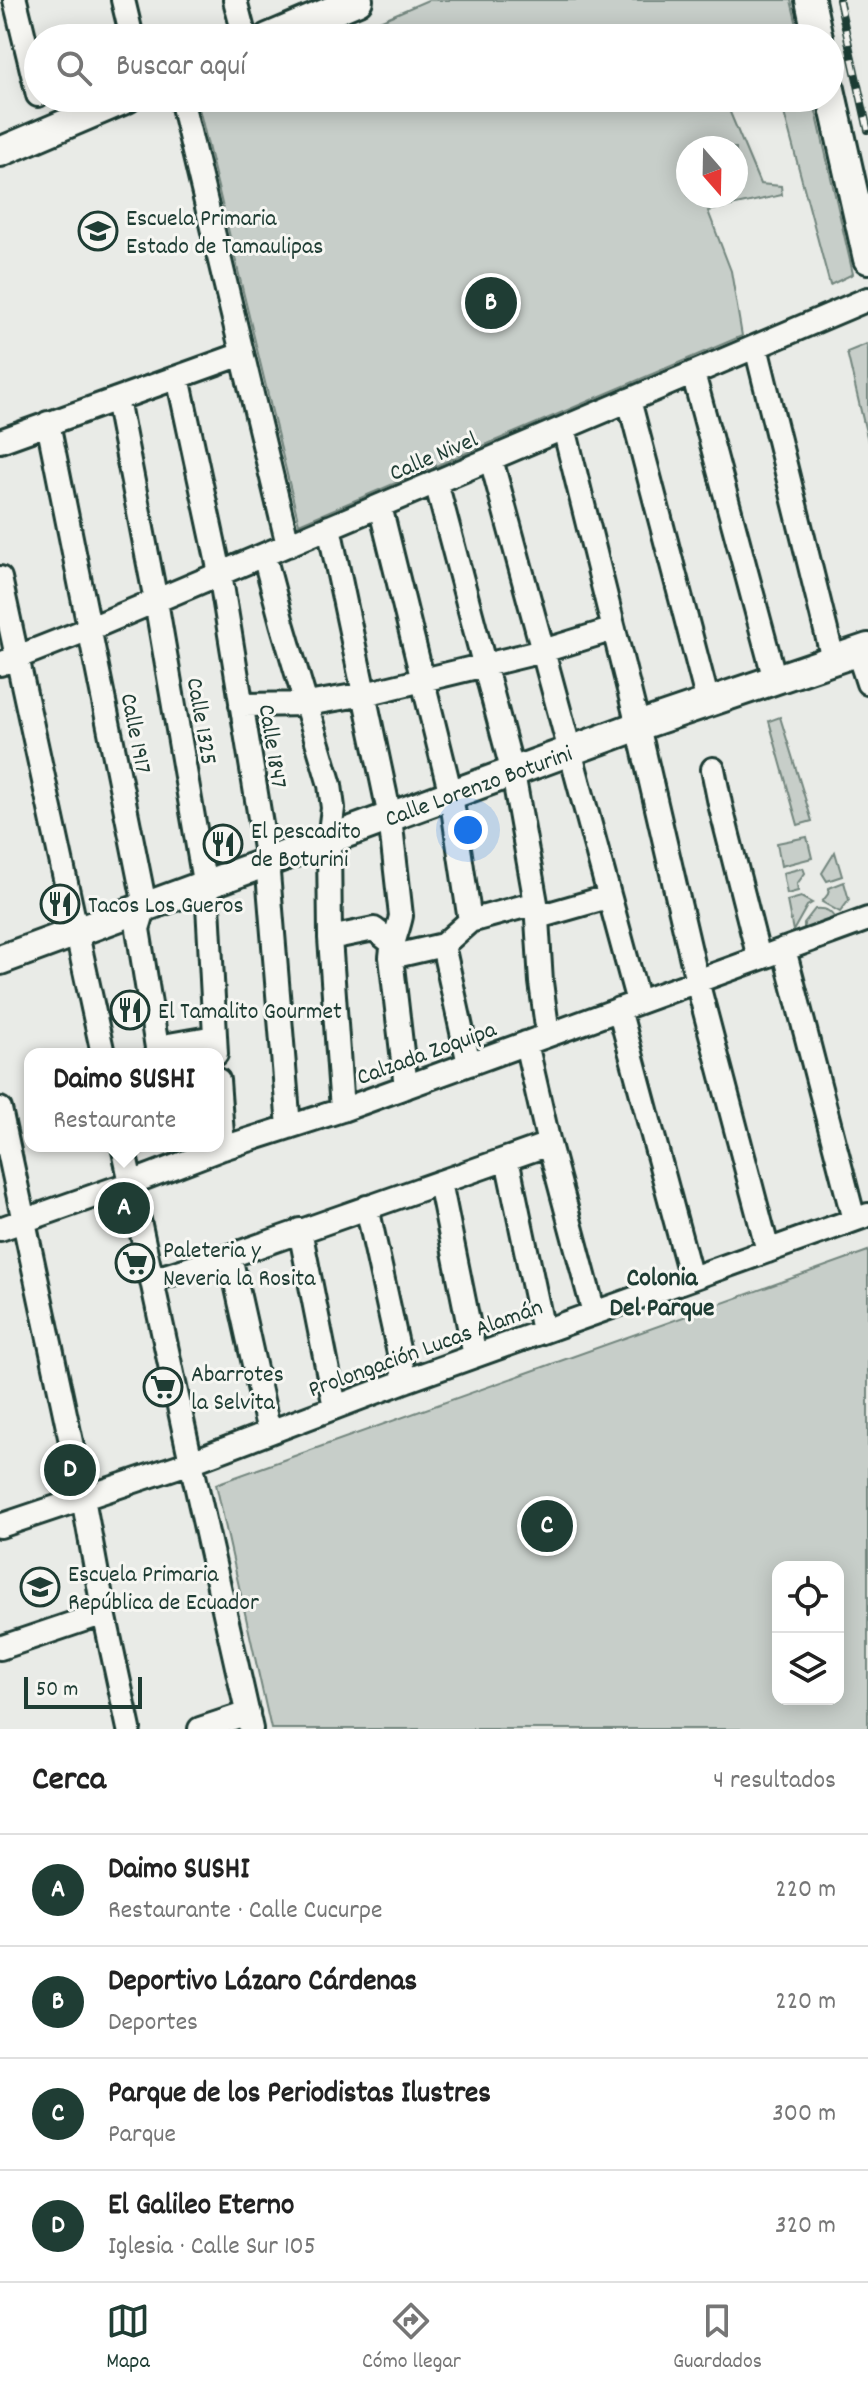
<!DOCTYPE html>
<html lang="es">
<head>
<meta charset="utf-8">
<style>
	:root { --surface:#fff; --page:#f6f6f6; --text:#222; --muted:#767676; --line:#e0e0e0; --accent:#1f3d34 }
	body { margin:0; font-family:Dekko,sans-serif; background:var(--page); color:var(--text) }
	.controls { position:absolute; right:24px; bottom:24px; display:grid; overflow:hidden; border-radius:16px; box-shadow:0 4px 20px #0003 }
	.controls button { width:72px; height:72px; display:grid; place-items:center; padding:0; border:0; border-bottom:2px solid var(--line); background:var(--surface); color:var(--text); font:40px sans-serif }
	.compass { position:absolute; left:676px; top:136px; width:72px; height:72px; border-radius:50%; background:var(--surface); box-shadow:0 4px 20px #0003; rotate:160deg }
	.scale { position:absolute; left:24px; bottom:20px; width:118px; box-sizing:border-box; padding-left:8px; border:4px solid #1f3d34; border-top:0; font-size:22px; line-height:28px; white-space:nowrap; color:#1f3d34; -webkit-text-stroke:6px #f6f6f2; paint-order:stroke }
	.you { position:absolute; left:468px; top:830px; width:28px; height:28px; margin:-20px; border:6px solid #fff; border-radius:50%; background:#1a73e8; box-shadow:0 0 0 12px #1a73e833 }
	.badge { display:grid; place-items:center; width:52px; height:52px; border-radius:50%; background:var(--accent); color:#fff; font-size:26px; font-weight:700 }
	.pin { position:absolute; translate:-50% -50%; border:4px solid #fff; box-shadow:0 2px 8px #0006 }
	.popup { position:absolute; left:24px; top:1048px; width:200px; height:104px; box-sizing:border-box; display:grid; place-content:center; border-radius:16px; background:var(--surface); filter:drop-shadow(0 2px 6px #0005); font-size:26px; white-space:nowrap; color:var(--muted) }
	.popup b { font-size:30px; color:var(--text) }
	.popup::after { content:''; position:absolute; left:50%; top:100%; margin-left:-16px; border:16px solid transparent; border-top-color:var(--surface) }
	.list { margin:0; padding:0; list-style:none }
	h2 { display:flex; justify-content:space-between; align-items:center; height:104px; margin:0; padding:0 32px; font-size:34px }
	h2 small { font-size:26px; font-weight:400; color:var(--muted) }
	.list li { display:grid; grid-template-columns:52px 1fr auto; gap:24px; align-items:center; box-sizing:border-box; height:112px; padding:0 32px; border-top:2px solid var(--line) }
	.list b { display:block; font-size:30px; white-space:nowrap }
	.list p { margin:0; font-size:26px; white-space:nowrap; color:var(--muted) }
	.list em { font-size:26px; font-style:normal; color:var(--muted) }
	.icon { flex:none; width:44px; height:44px; fill:none; stroke:currentColor; stroke-width:2; stroke-linecap:round; stroke-linejoin:round }
	.map { position:relative; flex:none; width:868px; height:1729px; overflow:hidden }
	.search { position:absolute; background:var(--surface); box-shadow:0 4px 20px #0003; left:24px; right:24px; top:24px; height:88px; display:flex; align-items:center; gap:20px; box-sizing:border-box; padding:0 28px; border-radius:44px; color:var(--muted); font-size:30px }
	.sheet { height:552px; background:var(--surface) }
	nav { display:flex; justify-content:space-around; align-items:center; box-sizing:border-box; height:112px; border-top:2px solid var(--line); background:var(--surface); font-size:22px; color:var(--muted) }
	nav a { display:grid; justify-items:center; gap:4px }
	nav .on { color:var(--accent) }
	.map>svg:first-child { display:block }
	.green { fill:#c7cec9; stroke:#73867e; stroke-width:2; fill-rule:evenodd }
	.lines { fill:none; stroke-linecap:round; stroke-linejoin:round }
	.minor-casing { stroke:#1f3d34; stroke-width:28 }
	.major-casing { stroke:#1f3d34; stroke-width:34 }
	.minor { stroke:#f6f6f2; stroke-width:22 }
	.major { stroke:#f6f6f2; stroke-width:28 }
	.rail-casing { stroke:#1f3d34; stroke-width:8 }
	.rail { stroke:#f6f6f2; stroke-width:5; stroke-dasharray:15; stroke-linecap:butt }
	.labels { text-anchor:middle; stroke-width:6; stroke-linejoin:round; paint-order:stroke }
	.poi-label { font-size:24px; fill:#1f3d34; stroke:#f6f6f2; text-anchor:start }
	.street-label { font-size:24px; fill:#1f3d34; stroke:#f6f6f2 }
	.neighbourhood-label { font-size:26px; font-weight:bold; fill:#1f3d34; stroke:#f6f6f2 }
</style>
</head>
<body>
<div class="map">
<svg width="868" height="1729" viewBox="0 0 868 1729">
	<rect width="100%" height="100%" fill="#e9ebe7"/>
	<filter id="ink" filterUnits="userSpaceOnUse"><feTurbulence type="fractalNoise" baseFrequency=".0125" numOctaves="2"/><feDisplacementMap in="SourceGraphic" scale="16" xChannelSelector="R" yChannelSelector="G"/><feConvolveMatrix kernelMatrix="1 2 1 2 8 2 1 2 1" color-interpolation-filters="sRGB"/></filter>
	<g filter="url(#ink)">
		<!-- green -->
		<path class="green" d="M428,0H791L800,38H340Z
			M202,98H724L760,184L781,186L782,195L708,211L731,271L742,336L299,524L197,100ZM688,148H736V196H688Z
			M780,98H813L853,274L830,285Z
			M867,344L868,350V441L847,352Z
			M780,717L812,821L798,825L769,721Z
			M807,837L812,858L781,866L777,843Z
			M835,852L842,876L827,881L822,873Z
			M803,868L805,873L797,884L798,891L787,894L783,873Z
			M844,882L849,900L840,912L822,902L828,894L829,888Z
			M801,897L812,903L807,906L793,931L787,901Z
			M815,909C827,908 831,911 837,922L804,931V923Z
			M868,1251V1729H271L216,1484ZM778,1567H838V1699H778Z"/>
		<g class="lines">
			<!-- minor casing -->
			<g class="minor-casing">
				<path id="minor" d="M15,0L38,95
					M123,0L132,38
					M235,0L245,38
					M181,98L288,545
					M756,347L833,659
					M693,373L775,680
					M178,377L220,573L267,861L289,1127
					M117,399L156,601L208,905L216,1054
					M629,400L708,702
					M48,423L145,906L138,929L158,1054
					M564,428L638,726L697,981L768,1251
					M0,441L242,354
					M491,459L638,1002
					M436,482L513,773L536,903L541,982L548,1035
					M380,506L451,795L470,921
					M329,527L390,817L401,916C398,931 392,942 391,957L406,1087
					M264,555L282,623L330,785L333,808L329,840L330,938L342,1110
					M0,578L103,1054
					M858,652L868,683
					M0,664L89,629L868,299
					M241,705L307,704L365,694L543,651L614,629
					M713,769L720,804L759,958
					M538,917L608,897
					M330,938L374,929L392,943
					M443,945L469,1064
					M784,949L854,1220
					M391,957L443,945L470,921L536,903
					M619,1009L691,1278
					M526,1043L549,1144L594,1313
					M157,1047L215,1037
					M218,1080L223,1148
					M0,1109L83,1498L104,1613L129,1729
					M123,1146L191,1462L251,1729
					M507,1159L543,1331
					M440,1182L475,1356
					M367,1207L405,1381
					M0,1229L131,1183L223,1148L342,1110L868,919
					M300,1230L335,1407
					M230,1256L269,1432
					M152,1280L230,1256L549,1144
					M0,1526L191,1462L405,1381L868,1215
					M0,1648L104,1613
					M200,1729L248,1713"/>
			</g>
			<!-- major casing -->
			<g class="major-casing">
				<path id="major" d="M810,0L818,38
					M268,38L358,0
					M830,89L868,259
					M0,152L127,98
					M0,960L638,726L868,648"/>
			</g>
			<!-- minor -->
			<use href="#minor" class="minor"/>
			<!-- major -->
			<use href="#major" class="major"/>
			<!-- rail casing -->
			<g class="rail-casing">
				<path id="rail" d="M839,0L868,130"/>
			</g>
			<!-- rail -->
			<use href="#rail" class="rail"/>
		</g>
	</g>
	<!-- icons -->
	<defs>
		<g id="school-ring" transform="scale(2)"><circle r="9.5" fill="#f6f6f2" stroke="#1f3d34" stroke-width="1.5"/><path d="M0-5L7-2L0 1L-7-2ZM-4 1L0 2.5L4 1V4Q0 6-4 4Z" fill="#1f3d34"/></g>
		<g id="restaurant-ring" transform="scale(2)"><circle r="9.5" fill="#f6f6f2" stroke="#1f3d34" stroke-width="1.5"/><path d="M-5-6h1v4h1v-4h1v4h1v-4h1v5L-1.5 .5V6h-2V.5L-5-1ZM5-6V6H3V1.5H1.5Q1.5-4 5-6Z" fill="#1f3d34"/></g>
		<g id="supermarket-ring" transform="scale(2)"><circle r="9.5" fill="#f6f6f2" stroke="#1f3d34" stroke-width="1.5"/><path d="M-6-5.5h2.5l.6 2H6L4.5 2H-2.5L-4.4-4H-6ZM-1.5 3.2a1.3 1.3 0 1 0 .1 0ZM3 3.2a1.3 1.3 0 1 0 .1 0Z" fill="#1f3d34"/></g>
	</defs>
	<g fill-rule="evenodd">
		<use href="#school-ring" x="98" y="231"/>
		<use href="#restaurant-ring" x="223" y="844"/>
		<use href="#restaurant-ring" x="60" y="904"/>
		<use href="#restaurant-ring" x="130" y="1010"/>
		<use href="#supermarket-ring" x="135" y="1263"/>
		<use href="#supermarket-ring" x="163" y="1387"/>
		<use href="#school-ring" x="40" y="1587"/>
	</g>
	<g class="labels">
		<!-- poi labels -->
		<g class="poi-label">
			<text x="126" y="225">Escuela Primaria<tspan x="126" dy="28">Estado de Tamaulipas</tspan></text>
			<text x="251" y="838">El pescadito<tspan x="251" dy="28">de Boturini</tspan></text>
			<text x="88" y="912">Tacos Los Gueros</text>
			<text x="158" y="1018">El Tamalito Gourmet</text>
			<text x="163" y="1257">Paleteria y<tspan x="163" dy="28">Neveria la Rosita</tspan></text>
			<text x="191" y="1381">Abarrotes<tspan x="191" dy="28">la Selvita</tspan></text>
			<text x="68" y="1581">Escuela Primaria<tspan x="68" dy="28">República de Ecuador</tspan></text>
		</g>
		<!-- street labels -->
		<g class="street-label">
			<text transform="translate(433 455) rotate(-23)" y="8">Calle Nivel</text>
			<text transform="translate(203 721) rotate(80)" y="8">Calle 1325</text>
			<text transform="translate(137 733) rotate(79)" y="8">Calle 1917</text>
			<text transform="translate(274 746) rotate(81)" y="8">Calle 1847</text>
			<text transform="translate(478 785) rotate(-20)" y="8">Calle Lorenzo Boturini</text>
			<text transform="translate(426 1052) rotate(-20)" y="8">Calzada Zoquipa</text>
			<text transform="translate(425 1347) rotate(-20)" y="8">Prolongación Lucas Alamán</text>
		</g>
		<!-- neighbourhood labels -->
		<g class="neighbourhood-label">
			<text x="662" y="1285">Colonia<tspan x="662" dy="30">Del Parque</tspan></text>
		</g>
	</g>
</svg>
<div class="controls">
<button><svg class="icon" aria-label="locate" viewBox="0 0 24 24"><circle cx="12" cy="12" r="6"/><path d="M12 2v4M12 18v4M2 12h4M18 12h4"/></svg></button>
<button><svg class="icon" aria-label="layers" viewBox="0 0 24 24"><path d="M12 4l9 5-9 5-9-5zM3 14l9 5 9-5"/></svg></button>
</div>
<svg class="compass" viewBox="-18 -18 36 36"><path d="M0-13l5 13h-10z" fill="#e53935"/><path d="M0 13l5-13h-10z" fill="#767676"/></svg>
<div class="scale">50 m</div>
<div class="you"></div>
<div class="pin badge" style="left:124px;top:1208px">A</div>
<div class="popup"><b>Daimo SUSHI</b>Restaurante</div>
<div class="pin badge" style="left:491px;top:303px">B</div>
<div class="pin badge" style="left:547px;top:1526px">C</div>
<div class="pin badge" style="left:70px;top:1470px">D</div>
<div class="search"><svg class="icon" aria-label="search" viewBox="0 0 24 24"><circle cx="10" cy="10" r="6"/><path d="M15 15l6 6"/></svg>Buscar aquí</div>
</div>
<section class="sheet">
<h2>Cerca<small>4 resultados</small></h2>
<ul class="list">
<li><span class="badge">A</span><div><b>Daimo SUSHI</b><p>Restaurante · Calle Cucurpe</p></div><em>220 m</em></li>
<li><span class="badge">B</span><div><b>Deportivo Lázaro Cárdenas</b><p>Deportes</p></div><em>220 m</em></li>
<li><span class="badge">C</span><div><b>Parque de los Periodistas Ilustres</b><p>Parque</p></div><em>300 m</em></li>
<li><span class="badge">D</span><div><b>El Galileo Eterno</b><p>Iglesia · Calle Sur 105</p></div><em>320 m</em></li>
</ul>
</section>
<nav>
<a class="on"><svg class="icon" aria-label="map" viewBox="0 0 24 24"><path d="M3 6l6-2 6 2 6-2v14l-6 2-6-2-6 2zM9 4v14M15 6v14"/></svg>Mapa</a>
<a><svg class="icon" aria-label="directions" viewBox="0 0 24 24"><path d="M12 3l9 9-9 9-9-9zM9 14v-3h6M13 9l2 2-2 2"/></svg>Cómo llegar</a>
<a><svg class="icon" aria-label="saved" viewBox="0 0 24 24"><path d="M7 4h10v16l-5-4-5 4z"/></svg>Guardados</a>
</nav>
</body>
</html>
